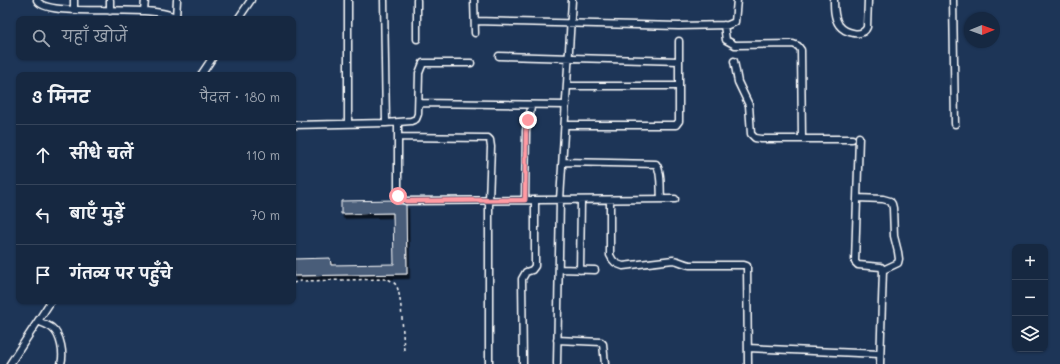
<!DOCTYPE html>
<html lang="hi">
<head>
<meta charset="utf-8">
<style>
	:root { --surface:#162841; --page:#1f3048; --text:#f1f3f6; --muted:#9ea6b1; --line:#35445a }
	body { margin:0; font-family:Mali,"Playpen Sans Deva",sans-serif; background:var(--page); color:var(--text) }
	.controls { position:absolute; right:12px; bottom:12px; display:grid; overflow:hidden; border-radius:8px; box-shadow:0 1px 3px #0004 }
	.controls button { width:36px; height:36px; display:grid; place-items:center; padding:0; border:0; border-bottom:1px solid var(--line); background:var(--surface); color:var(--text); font:20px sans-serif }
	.compass { position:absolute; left:964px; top:12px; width:36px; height:36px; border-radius:50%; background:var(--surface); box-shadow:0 1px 3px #0004; rotate:89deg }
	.stop { position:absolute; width:12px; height:12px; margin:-9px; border:3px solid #ff9aa2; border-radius:50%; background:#fff }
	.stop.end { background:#ff9aa2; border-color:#fff; box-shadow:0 1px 4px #0008 }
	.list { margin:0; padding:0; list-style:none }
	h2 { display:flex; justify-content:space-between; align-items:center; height:52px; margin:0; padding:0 16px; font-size:17px }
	h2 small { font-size:13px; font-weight:400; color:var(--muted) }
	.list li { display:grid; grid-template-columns:26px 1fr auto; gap:12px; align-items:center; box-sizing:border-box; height:60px; padding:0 16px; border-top:1px solid var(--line) }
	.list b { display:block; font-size:15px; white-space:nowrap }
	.list em { font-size:13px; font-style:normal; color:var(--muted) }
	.icon { flex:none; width:22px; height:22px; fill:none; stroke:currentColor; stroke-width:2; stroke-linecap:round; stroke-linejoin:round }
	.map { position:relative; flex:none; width:1060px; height:364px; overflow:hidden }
	.search { position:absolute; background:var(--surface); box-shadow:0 1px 3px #0004; left:16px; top:16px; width:280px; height:44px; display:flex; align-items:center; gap:10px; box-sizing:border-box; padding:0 14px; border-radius:8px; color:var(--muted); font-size:15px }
	.panel { position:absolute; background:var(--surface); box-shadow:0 1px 3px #0004; left:16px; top:72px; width:280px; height:232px; border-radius:8px }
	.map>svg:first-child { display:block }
	.building { fill:#4a5d79; stroke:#fff; filter:url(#shadow) }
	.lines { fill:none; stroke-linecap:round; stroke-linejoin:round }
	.minor-casing { stroke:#fff; stroke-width:9 }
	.path { stroke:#fff; stroke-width:1.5; stroke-dasharray:3 3; stroke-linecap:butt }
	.minor { stroke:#1d3557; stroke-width:6 }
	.route { stroke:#ff9aa2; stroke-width:5 }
</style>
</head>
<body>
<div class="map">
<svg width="1060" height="364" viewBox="0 0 1060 364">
	<defs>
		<filter id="shadow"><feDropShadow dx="2.5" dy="4.5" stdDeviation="0" flood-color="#0009"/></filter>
	</defs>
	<rect width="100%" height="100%" fill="#1d3557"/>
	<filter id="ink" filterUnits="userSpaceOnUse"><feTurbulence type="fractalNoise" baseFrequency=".025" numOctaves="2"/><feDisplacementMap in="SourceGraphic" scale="8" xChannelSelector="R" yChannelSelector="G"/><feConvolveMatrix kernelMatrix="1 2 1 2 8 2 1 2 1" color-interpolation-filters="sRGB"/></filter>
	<g filter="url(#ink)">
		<!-- building -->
		<path class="building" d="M395,200V204H406L407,274L293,276V259L330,258L331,265L394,264L393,213L341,214V201Z"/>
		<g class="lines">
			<!-- minor casing -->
			<g class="minor-casing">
				<path id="minor" d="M37,0C46,20 153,1 178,19
					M348,0V123
					M384,0L386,123
					M474,0L475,33
					M834,0C834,8 834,18 839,25C845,33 863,38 867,27L868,0
					M953,0L955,124
					M74,10V0
					M110,11V0
					M144,11L145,0
					M176,18L177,0
					M238,19L251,0
					M475,21L679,26L728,25L735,22L737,0
					M724,25L726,40L735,45L793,44L798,46L801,50L802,139
					M417,39V0
					M499,56L679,61
					M734,61L738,82L749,105L751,134L755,138L761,139H852
					M201,75L213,57
					M567,86H678
					M419,103L566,105
					M398,123V193L400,198L406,201L675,199
					M293,125L386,123L411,121L416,119L418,114L419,73L423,63H471
					M565,125H676L679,121V41
					M398,137L484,138H488L490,140L491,147L489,201V364
					M859,137L855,262L858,265L881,267L883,270L880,364
					M563,162L656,164C662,172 660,189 661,199
					M857,198L883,199L890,201L892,204L893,208L894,236L898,252L899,259L898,263L883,270
					M525,200L526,131C527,122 531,114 531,105
					M610,200V255C613,262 616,264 623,266L673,260C680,261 684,264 690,265H744L747,266L748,364
					M559,269L595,270
					M580,270L581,200
					M38,321C42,323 48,325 52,328C61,335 64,354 61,364
					M557,340L601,342L603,344L605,364
					M748,348L880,354
					M10,364L51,301
					M523,364L522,279L526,272L532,270L535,266V200
					M557,364L560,200L572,0"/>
			</g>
			<!-- path -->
			<path class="path" d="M293,283L301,281L388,279C391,281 394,282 396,285C402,294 403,338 404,351"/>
			<!-- minor -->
			<use href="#minor" class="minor"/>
		</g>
	</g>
	<g class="lines" filter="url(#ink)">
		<!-- route -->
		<path class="route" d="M398,196L406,201L525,200L526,131L528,120"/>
	</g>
</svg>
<div class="controls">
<button>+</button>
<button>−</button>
<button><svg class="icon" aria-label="layers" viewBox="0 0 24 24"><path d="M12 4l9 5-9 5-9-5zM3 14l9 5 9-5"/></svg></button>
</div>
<svg class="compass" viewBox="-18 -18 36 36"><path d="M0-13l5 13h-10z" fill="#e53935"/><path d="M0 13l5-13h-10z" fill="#9ea6b1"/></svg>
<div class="stop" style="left:398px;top:196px"></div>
<div class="stop end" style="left:528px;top:120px"></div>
<div class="search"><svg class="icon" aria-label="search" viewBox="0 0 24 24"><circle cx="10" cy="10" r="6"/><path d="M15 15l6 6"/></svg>यहाँ खोजें</div>
<section class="panel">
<h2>3 मिनट<small>पैदल · 180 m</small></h2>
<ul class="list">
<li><svg class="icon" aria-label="ahead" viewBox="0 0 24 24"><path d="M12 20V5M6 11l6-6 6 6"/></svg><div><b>सीधे चलें</b></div><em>110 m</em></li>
<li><svg class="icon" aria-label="left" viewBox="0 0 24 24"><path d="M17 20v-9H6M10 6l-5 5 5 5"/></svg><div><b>बाएँ मुड़ें</b></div><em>70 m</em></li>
<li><svg class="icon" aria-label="arrive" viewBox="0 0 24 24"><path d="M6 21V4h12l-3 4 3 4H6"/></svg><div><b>गंतव्य पर पहुँचे</b></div></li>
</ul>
</section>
</div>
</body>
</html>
